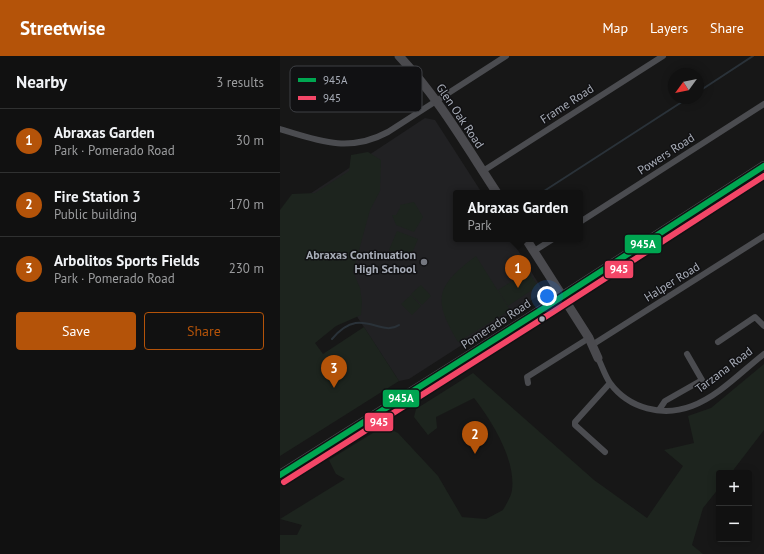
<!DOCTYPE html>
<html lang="en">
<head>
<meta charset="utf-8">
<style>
	:root { --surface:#111; --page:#1a1a1a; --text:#f1f3f6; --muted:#9c9d9f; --line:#303131; --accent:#b45309 }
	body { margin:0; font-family:"PT Sans",sans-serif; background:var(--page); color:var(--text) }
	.controls { position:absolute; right:12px; bottom:12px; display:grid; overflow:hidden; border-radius:4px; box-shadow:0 2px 10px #0003 }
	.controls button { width:36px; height:36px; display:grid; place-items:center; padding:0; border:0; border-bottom:1px solid var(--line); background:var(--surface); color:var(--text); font:20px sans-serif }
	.compass { position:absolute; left:388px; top:12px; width:36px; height:36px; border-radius:50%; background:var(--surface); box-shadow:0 2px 10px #0003; rotate:237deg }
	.you { position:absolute; left:267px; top:240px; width:14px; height:14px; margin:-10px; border:3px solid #fff; border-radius:50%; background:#1a73e8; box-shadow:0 0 0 6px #1a73e833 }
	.badge { display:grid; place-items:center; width:26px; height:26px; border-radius:50%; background:var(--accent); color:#fff; font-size:13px; font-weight:700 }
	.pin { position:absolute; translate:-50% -33px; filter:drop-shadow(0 1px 2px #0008) }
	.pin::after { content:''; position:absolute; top:21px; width:14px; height:12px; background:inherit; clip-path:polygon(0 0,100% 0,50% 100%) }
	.popup { position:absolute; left:173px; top:134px; width:130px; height:52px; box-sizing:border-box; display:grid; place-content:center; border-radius:4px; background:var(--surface); filter:drop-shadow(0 1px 3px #0005); font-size:13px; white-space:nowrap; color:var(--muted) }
	.popup b { font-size:15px; color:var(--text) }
	.popup::after { content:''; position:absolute; left:50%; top:100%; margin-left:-8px; border:8px solid transparent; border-top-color:var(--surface) }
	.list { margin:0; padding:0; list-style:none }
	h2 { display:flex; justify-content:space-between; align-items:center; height:52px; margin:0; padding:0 16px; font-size:17px }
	h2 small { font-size:13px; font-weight:400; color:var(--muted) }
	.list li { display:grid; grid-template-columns:26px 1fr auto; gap:12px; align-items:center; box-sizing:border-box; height:64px; padding:0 16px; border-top:1px solid var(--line) }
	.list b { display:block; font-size:15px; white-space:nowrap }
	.list p { margin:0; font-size:13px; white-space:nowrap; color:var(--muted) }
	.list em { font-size:13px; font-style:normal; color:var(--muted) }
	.actions { display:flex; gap:8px; padding:12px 16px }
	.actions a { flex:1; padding:9px 0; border:1px solid var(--accent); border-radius:4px; text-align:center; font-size:14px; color:var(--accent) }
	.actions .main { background:var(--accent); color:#fff }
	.map { position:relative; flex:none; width:484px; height:498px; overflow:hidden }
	header { display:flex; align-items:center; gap:24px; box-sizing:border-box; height:56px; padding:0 20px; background:var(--accent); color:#fff }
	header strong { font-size:19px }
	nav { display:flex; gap:22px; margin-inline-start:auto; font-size:14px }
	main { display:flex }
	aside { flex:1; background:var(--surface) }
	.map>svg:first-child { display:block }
	.built { fill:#212123 }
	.green { fill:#1d241e }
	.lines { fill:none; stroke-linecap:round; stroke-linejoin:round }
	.stream { stroke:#2a3239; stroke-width:2 }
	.street { stroke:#4b4c50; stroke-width:6 }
	.secondary { stroke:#4a4a4e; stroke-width:9 }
	.primary { stroke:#4d4f52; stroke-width:10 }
	.bus-1-casing { stroke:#111113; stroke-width:9 }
	.bus-2-casing { stroke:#111113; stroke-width:9 }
	.bus-1 { stroke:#00a651; stroke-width:6 }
	.bus-2 { stroke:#f34667; stroke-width:6 }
	.poi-dot { fill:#757880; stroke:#111113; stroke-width:1.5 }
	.bus-dot { fill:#a8adb8; stroke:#111113; stroke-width:1.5 }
	.labels { text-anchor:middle; stroke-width:3; stroke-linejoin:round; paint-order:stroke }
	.street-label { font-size:12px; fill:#a8adb8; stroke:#111113 }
	.poi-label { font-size:12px; font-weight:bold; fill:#a8adb8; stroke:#111113; text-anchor:end }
	.key { fill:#111113; stroke:#3e4045; stroke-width:1 }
	.key-label { font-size:11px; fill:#a8adb8 }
	.line-badge { stroke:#111113; stroke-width:1.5 }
	.badge-label { font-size:11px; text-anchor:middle; font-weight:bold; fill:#fff }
</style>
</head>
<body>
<header>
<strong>Streetwise</strong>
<nav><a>Map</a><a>Layers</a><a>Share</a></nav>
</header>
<main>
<aside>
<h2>Nearby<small>3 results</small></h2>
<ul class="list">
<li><span class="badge">1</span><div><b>Abraxas Garden</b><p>Park · Pomerado Road</p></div><em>30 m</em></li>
<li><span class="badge">2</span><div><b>Fire Station 3</b><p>Public building</p></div><em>170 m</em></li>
<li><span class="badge">3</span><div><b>Arbolitos Sports Fields</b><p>Park · Pomerado Road</p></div><em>230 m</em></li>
</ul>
<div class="actions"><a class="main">Save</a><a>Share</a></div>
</aside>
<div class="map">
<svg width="484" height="498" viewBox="0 0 484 498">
	<rect width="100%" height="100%" fill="#171717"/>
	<!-- built -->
	<path class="built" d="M145,62L155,64L202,137H176V183H231L262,233L258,240L129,323L119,325L7,153Z"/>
	<!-- green -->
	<path class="green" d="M88,96L101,104L100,135L90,154L73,216L80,232L82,246L81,259L56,270L35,287L43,298L84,271L119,325L0,400V154L12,138L35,137L69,115L71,99Z
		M134,146L143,161L134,176L116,169L112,159H116L120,152V149Z
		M117,175L138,183L130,202L109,194Z
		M196,200L230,254L178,286C152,243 156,230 196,200Z
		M248,215L258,230L228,250L218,234Z
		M141,229L151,240L142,249L131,238Z
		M131,239L141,250L132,259L121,248Z
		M484,308V374L451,417H439V432L423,452L412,489L423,498H0V479H17L22,469L0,463L65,423L56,418L49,404L101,372L110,373L118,377L158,420L182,461L206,463L223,454C226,448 231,441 232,434C236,404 212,365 194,342L156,361L157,372L148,379L134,361L136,353L193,317L314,424L367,462L403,410L384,394L414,387L408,360L431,352Z"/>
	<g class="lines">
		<!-- stream -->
		<path class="stream" d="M418,36L473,0
			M261,137L408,42
			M52,283C81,248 99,282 119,269"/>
		<!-- street -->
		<path class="street" d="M0,73C39,85 69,97 108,76L226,0
			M203,115L383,0
			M300,166L484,48
			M254,195L273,183
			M438,286L475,261L484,270
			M312,289L484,180
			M318,302C322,310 325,320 330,327C349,353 383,361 412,350C439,340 462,315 484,298
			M248,327L247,321L309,282
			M379,354L385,345L422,324L407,298
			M325,396L295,369V366L330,327"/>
		<!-- secondary -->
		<path class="secondary" d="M119,0C158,41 186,90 217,137
			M246,183L309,282L318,302"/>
		<!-- primary -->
		<path class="primary" d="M0,419L269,249L484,110"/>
		<!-- bus-1 casing -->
		<g class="bus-1-casing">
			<path id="bus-1" d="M0,419L269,249L484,110"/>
		</g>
		<!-- bus-2 casing -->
		<g class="bus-2-casing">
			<path id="bus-2" d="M4,426L273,256L484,120"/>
		</g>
		<!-- bus-1 -->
		<use href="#bus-1" class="bus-1"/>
		<!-- bus-2 -->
		<use href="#bus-2" class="bus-2"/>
	</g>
	<!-- markers -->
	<circle class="poi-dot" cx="144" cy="206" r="4"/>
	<circle class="bus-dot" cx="262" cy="263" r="3.5"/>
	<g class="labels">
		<!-- street labels -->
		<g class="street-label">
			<text transform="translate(287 48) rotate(-33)" y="4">Frame Road</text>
			<text transform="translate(180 60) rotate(56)" y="4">Glen Oak Road</text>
			<text transform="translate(386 98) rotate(-33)" y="4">Powers Road</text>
			<text transform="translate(392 226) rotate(-32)" y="4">Halper Road</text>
			<text transform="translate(216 268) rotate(-33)" y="4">Pomerado Road</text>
			<text transform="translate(444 314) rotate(-37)" y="4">Tarzana Road</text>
		</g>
		<!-- poi labels -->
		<g class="poi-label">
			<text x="136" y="203">Abraxas Continuation<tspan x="136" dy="14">High School</tspan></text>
		</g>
	</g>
	<!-- legend -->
	<rect x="10" y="10" width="132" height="46" rx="6" class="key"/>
	<rect x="18" y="22" width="18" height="4" fill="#00a651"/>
	<rect x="18" y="40" width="18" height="4" fill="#f34667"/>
	<g class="key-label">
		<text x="43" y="28">945A</text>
		<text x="43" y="46">945</text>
	</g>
	<g class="line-badge">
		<rect x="344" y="178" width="38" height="20" rx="4" fill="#00a651"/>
		<rect x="324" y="204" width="30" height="19" rx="4" fill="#f34667"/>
		<rect x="102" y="333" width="38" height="19" rx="4" fill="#00a651"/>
		<rect x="84" y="356" width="30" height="20" rx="4" fill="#f34667"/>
	</g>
	<g class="badge-label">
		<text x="363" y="192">945A</text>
		<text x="339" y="217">945</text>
		<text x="121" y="346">945A</text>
		<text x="99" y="370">945</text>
	</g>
</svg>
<div class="controls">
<button>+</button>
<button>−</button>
</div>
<svg class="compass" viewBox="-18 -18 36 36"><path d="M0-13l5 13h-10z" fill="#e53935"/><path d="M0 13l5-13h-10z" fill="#9c9d9f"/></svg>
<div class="you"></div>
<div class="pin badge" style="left:238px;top:232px">1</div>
<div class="popup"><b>Abraxas Garden</b>Park</div>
<div class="pin badge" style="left:195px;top:398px">2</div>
<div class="pin badge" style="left:54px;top:332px">3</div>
</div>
</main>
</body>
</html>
